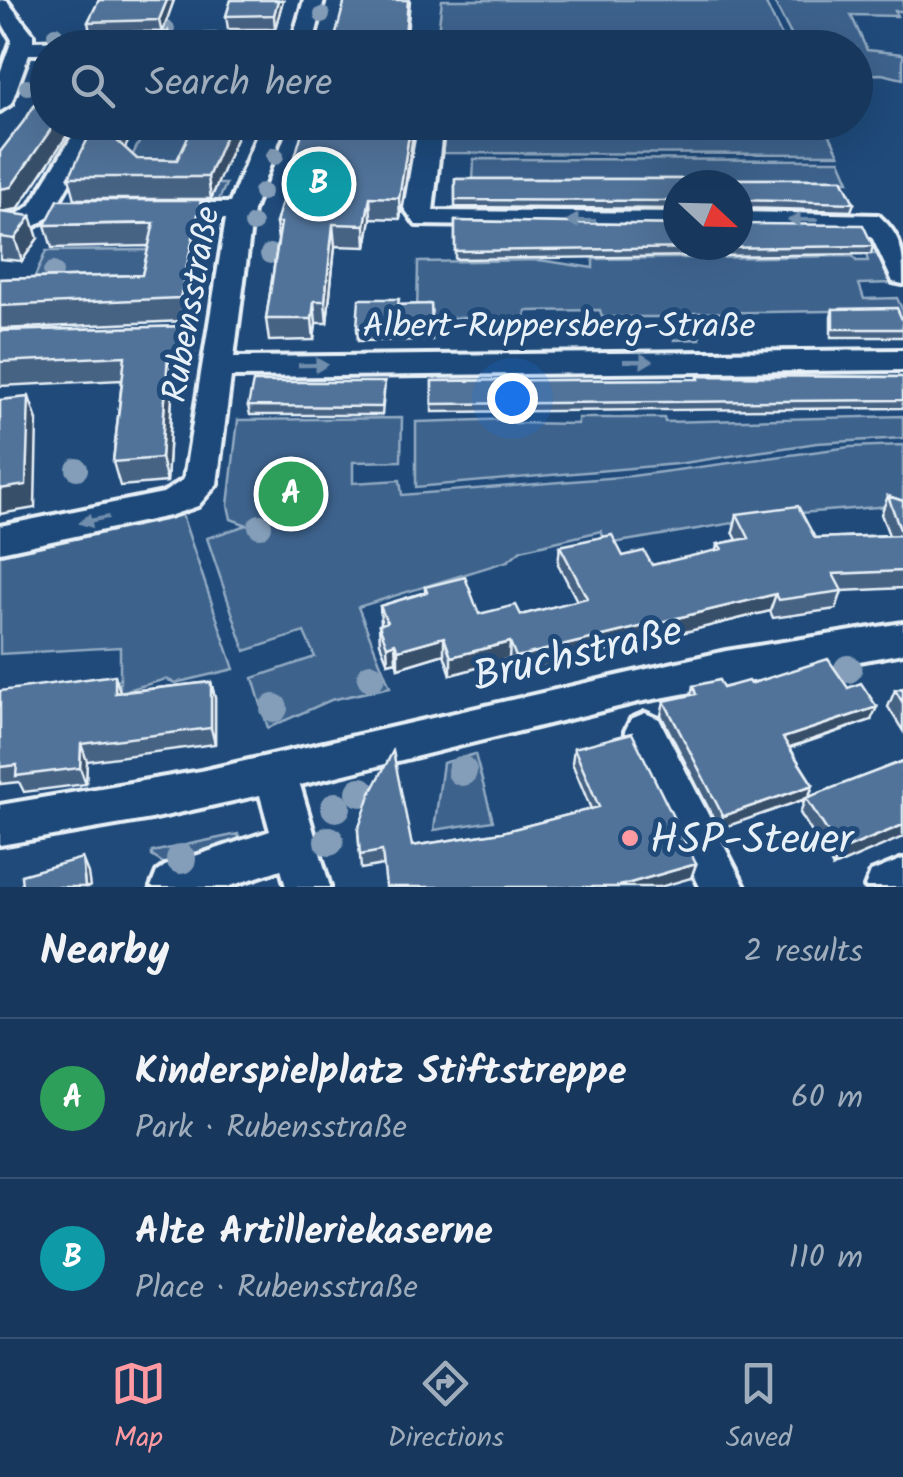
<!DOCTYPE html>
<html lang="en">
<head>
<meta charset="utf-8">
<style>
	:root { --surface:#17385c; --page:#244365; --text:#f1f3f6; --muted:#9eacbb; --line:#365272; --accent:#ff9aa2 }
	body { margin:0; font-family:Kalam,sans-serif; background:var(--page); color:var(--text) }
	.compass { position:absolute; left:663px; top:170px; width:90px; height:90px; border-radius:50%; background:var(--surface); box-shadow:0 10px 40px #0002; rotate:112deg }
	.you { position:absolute; left:512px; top:398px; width:35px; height:35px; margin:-25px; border:8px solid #fff; border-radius:50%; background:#1a73e8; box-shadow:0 0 0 15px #1a73e833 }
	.badge { display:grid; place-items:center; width:65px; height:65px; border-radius:50%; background:var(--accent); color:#fff; font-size:32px; font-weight:700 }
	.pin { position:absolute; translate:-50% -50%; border:5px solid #fff; box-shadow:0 2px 10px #0006 }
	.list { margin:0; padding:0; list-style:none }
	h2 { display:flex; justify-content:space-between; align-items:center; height:130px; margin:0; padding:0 40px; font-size:42px }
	h2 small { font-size:32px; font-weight:400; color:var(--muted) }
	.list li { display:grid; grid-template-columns:65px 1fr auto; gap:30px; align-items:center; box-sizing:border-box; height:160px; padding:0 40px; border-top:2px solid var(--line) }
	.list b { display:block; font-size:38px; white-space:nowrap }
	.list p { margin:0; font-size:32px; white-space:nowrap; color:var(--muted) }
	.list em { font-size:32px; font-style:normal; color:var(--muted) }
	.icon { flex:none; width:55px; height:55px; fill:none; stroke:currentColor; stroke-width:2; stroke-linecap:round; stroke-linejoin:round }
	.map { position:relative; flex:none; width:903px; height:887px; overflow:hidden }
	.search { position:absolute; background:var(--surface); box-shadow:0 10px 40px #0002; left:30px; right:30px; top:30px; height:110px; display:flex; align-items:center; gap:25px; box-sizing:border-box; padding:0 35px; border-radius:55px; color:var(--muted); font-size:38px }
	.sheet { height:450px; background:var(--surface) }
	nav { display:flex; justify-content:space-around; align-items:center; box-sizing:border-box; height:140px; border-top:2px solid var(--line); background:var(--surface); font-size:28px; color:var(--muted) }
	nav a { display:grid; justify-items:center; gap:5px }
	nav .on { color:var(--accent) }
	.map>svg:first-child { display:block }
	.green { fill:#3c628c; stroke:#92aac2; stroke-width:2.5 }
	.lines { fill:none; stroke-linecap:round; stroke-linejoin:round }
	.minor-casing { stroke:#e8f1f8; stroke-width:8 }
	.minor { fill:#1f4a7a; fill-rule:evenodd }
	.tree { fill:#849eb9 }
	.wall { fill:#466384; stroke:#e8f1f8; stroke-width:2.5 }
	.shaded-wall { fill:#39506b; stroke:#e8f1f8; stroke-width:2.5 }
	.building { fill:#517399; stroke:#e8f1f8; stroke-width:2.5 }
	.oneway { fill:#6f8dac }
	.poi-dot { fill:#ff9aa2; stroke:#1f4a7a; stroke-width:4 }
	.labels { text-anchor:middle; stroke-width:10; stroke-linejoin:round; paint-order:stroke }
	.street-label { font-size:35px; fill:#e8f1f8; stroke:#1f4a7a }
	.near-street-label { font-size:42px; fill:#e8f1f8; stroke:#1f4a7a }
	.near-poi-label { font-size:42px; fill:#e8f1f8; stroke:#1f4a7a; text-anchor:start }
</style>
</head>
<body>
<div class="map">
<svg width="903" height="887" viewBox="0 0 903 887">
	<rect width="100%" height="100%" fill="#1f4a7a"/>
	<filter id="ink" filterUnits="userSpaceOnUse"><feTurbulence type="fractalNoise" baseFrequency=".01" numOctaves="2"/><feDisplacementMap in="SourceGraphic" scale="20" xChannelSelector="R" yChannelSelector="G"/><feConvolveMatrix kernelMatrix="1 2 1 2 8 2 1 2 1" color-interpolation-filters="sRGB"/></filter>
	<g filter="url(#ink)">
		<!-- green -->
		<path class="green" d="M442,0H764L787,47L436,48Z
			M773,0H903V11H895L897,16L851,15L867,50L903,54V79L882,74L856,75V48L797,46Z
			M204,122L218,184H226L219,200L144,201L152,180L129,162L149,123Z
			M824,123L839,154L442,153L447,123Z
			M474,159L840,160L849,181H473Z
			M151,250L140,293L27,295L46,251Z
			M866,254H879L893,283L859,284L864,299L897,298L903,311V335L891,310L694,313L700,339L674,340L669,317H602L600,310L526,311L525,318H417L418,262L539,260L593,268V259L853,256L856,261H868Z
			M903,416V438L817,443L677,464L416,487V422L514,419L515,423L578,424V418H664L665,422Z
			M402,418L401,461L353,462V483L400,480L402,495L632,476L850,447L903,445V505L787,514L607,544L601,531L521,550L508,561L358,607L390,687L331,700L268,728L253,678L315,657L304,632L245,651L207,538L247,525L231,519L228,505L238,420Z
			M182,515L234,669L175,683L166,679L120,692V647L0,654V555Z
			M475,754L493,821L434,830L443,763Z
			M238,834L241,850L177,872L152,856V852Z"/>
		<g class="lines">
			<!-- minor casing -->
			<g class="minor-casing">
				<path id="minor" d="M0,0L7,1L33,34V41L294,34L304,0H324L312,48H48V54H29L11,104L0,111V73L12,40L0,19Z
					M81,122H104L58,203L104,205L108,211L104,217L46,219L31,229L0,231V215H16L30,206Z
					M262,122H286L253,211L234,357L903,350V370L231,377L217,484L198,506L169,516L0,552V526L163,493L184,479L226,219H159L146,211L159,203H230Z
					M419,122H443L433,211L678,213V229L416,225L404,208Z
					M738,212L878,215C903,237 903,253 903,284L893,282L873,239L862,229L738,228Z
					M903,623V653L638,702L300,785L330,887H286L281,869L227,887H151L157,872L165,866L270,831L260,795L151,819L0,845V805L201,771L726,651Z
					M645,713L659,719L745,887H700L625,731L631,719Z
					M903,859V887H865L871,872Z"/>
			</g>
			<!-- minor -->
			<use href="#minor" class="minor"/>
		</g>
		<!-- trees -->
		<g class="tree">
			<circle cx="322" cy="15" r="8"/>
			<circle cx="167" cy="29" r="8"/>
			<circle cx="55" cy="34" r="8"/>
			<circle cx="27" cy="87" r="8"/>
			<circle cx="275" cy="156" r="9"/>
			<circle cx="262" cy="192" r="9"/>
			<circle cx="253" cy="224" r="9"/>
			<circle cx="270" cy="254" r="10"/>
			<circle cx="53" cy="272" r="10"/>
			<circle cx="77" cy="469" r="11"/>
			<circle cx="260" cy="526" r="12"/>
			<circle cx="848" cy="669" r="14"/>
			<circle cx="371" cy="677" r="14"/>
			<circle cx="274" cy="708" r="14"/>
			<circle cx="462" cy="771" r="15"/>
			<circle cx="361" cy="792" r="15"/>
			<circle cx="336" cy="807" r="15"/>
			<circle cx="329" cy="841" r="15"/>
			<circle cx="181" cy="859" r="15"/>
		</g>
		<!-- wall -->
		<path class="wall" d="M99,0H174L162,32H90L88,22Z
			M231,0H283L275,29H228L226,16Z
			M243,122L211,199H75L69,177L125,148L137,159L177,160Z
			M411,122L412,141L400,219L371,218L366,247L335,246L327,323H316L314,340L269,341L266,319L278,240L276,223Z
			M455,179H842L854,203L851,211L738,208V185H678V209L455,207Z
			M0,213L38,238L22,261L0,259Z
			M455,221L678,225L740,224L873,246L871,254L455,259Z
			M205,223L184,321L0,329V279L142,275L149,246L52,248L45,225Z
			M431,304L432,340L358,341L357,328L398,305Z
			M833,309L903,322V337H831V317Z
			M191,326L195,349L191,377L173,378L167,482L120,486L113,462L122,380L0,386V331Z
			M698,376L903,377V408L432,412V381L698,379Z
			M385,382L382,415H250L248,406Z
			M888,496L903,501V588L842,591L836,609L773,618L770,611L515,674L509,659L451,675L444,654L398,668L396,661L388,663L380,643L379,625L381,624L380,606L425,592V587L479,614L521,615L577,601L558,564L560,546L623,556L652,565L717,551L718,544L737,540L733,532L737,514L815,538L889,535L881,514Z
			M211,682L215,698V744L87,761L86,784L24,792L19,782L0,784V691L120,692Z
			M750,684L848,688L871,720L790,748L813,785L809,797L903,761L833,867L800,813L805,799L719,829L661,715L664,701L691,695L693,686L723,688Z
			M903,688V731L888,707L895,690Z
			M574,748L696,864L691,878L383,865L361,869L358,830L412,846L502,832L591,809L572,763Z"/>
		<!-- shaded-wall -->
		<path class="shaded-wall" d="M167,0H174L162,34L159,20Z
			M278,0H283L275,29L274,15Z
			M408,0H410L406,48H404Z
			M168,32L171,48H161Z
			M270,32L272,48H263Z
			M56,122H76L18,209L0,212V189Z
			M123,122H138L119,160L115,139Z
			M231,122H243L211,199L208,177Z
			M411,122L412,141L400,219L399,198Z
			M370,197L371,218L366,247L365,225Z
			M201,200L205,223L184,321L180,298Z
			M31,216L38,238L22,261L15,239Z
			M333,224L335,246L327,323L325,301Z
			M314,301L316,323L314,340L312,319Z
			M191,326L195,349L191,377L186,354Z
			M168,354L173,378L167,482L161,458Z
			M29,397L37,420L35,508L0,514V489Z
			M776,594L770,611L515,674L516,657Z
			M444,637V654L398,668V650Z
			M510,642L509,659L451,675V657Z
			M395,643L396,661L388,663L387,646Z
			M115,675L120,692L115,693Z
			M211,682L215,698V744L211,728Z
			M877,707L871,720L778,751L783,738Z
			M81,744L87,761L86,784L80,768Z
			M813,785L808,798L719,829L723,816Z
			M903,825V837L833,867L840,851Z
			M82,858L88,873L90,887H85Z
			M696,864L691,878L660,887H616Z"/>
		<!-- building -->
		<path class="building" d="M99,0H167L159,20L88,22Z
			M231,0H278L274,15L226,16Z
			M345,0H408L404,48H332Z
			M79,32H168L161,48H69Z
			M239,32H270L263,48H231Z
			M48,83V122H56L11,187L0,189V152L27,117Z
			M96,122H123L115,139L137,159L177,160L195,122H231L208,177H69Z
			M305,122H411L399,198L370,197L365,225L333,224L325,301H314L312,319H266L281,223H276Z
			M455,179H842L854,203L740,200L738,202V185H678V201L455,200Z
			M58,200H201L180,298L0,306V279L142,275L154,223L45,225Z
			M0,212L31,216L15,239L0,237Z
			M455,221L678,225V245H738V222L740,224L863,225L873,246L455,251Z
			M359,299H399L398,305L431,304L432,327L357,328Z
			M897,308L903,322V329H833V309Z
			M191,326L186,354H168L161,458L113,462L125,356L0,362V331Z
			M698,376L903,377V400L432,404V381L699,379Z
			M253,382H385L382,407L248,406Z
			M29,397L26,485L0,489V400Z
			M888,496L903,501V571L833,574L842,591L779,600L776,594L516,657L510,642L451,657L444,637L398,650L395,643L387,646L379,625L387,622L380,606L427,592L425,587L465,577L479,614L516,605L521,615L587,598L560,546L612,535L623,556L644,551L652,565L722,549L718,544L749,538L737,514L798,506L815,538L902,535Z
			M828,659L848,688L861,683L877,707L783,738L813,785L723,816L664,701L696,694L693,686L719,680L723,688L748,681L750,684Z
			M115,675V693L211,682V728L81,744L80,768L16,776L17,765L0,767V691Z
			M903,688V703L895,690Z
			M632,733L696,864L616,887H386L382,851L360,855L358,830L370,795L393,751L412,846L502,832L599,807L574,748Z
			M903,761V825L840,851L806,798Z
			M82,858L85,887H22L21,875Z"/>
		<!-- one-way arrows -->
		<defs><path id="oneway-solid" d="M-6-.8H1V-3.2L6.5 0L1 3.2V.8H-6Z" transform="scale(2.5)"/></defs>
		<g class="oneway">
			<use href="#oneway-solid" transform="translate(803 220) rotate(180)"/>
			<use href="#oneway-solid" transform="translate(581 221) rotate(180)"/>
			<use href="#oneway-solid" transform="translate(638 361)"/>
			<use href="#oneway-solid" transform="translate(313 365) rotate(-1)"/>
			<use href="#oneway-solid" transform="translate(94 520) rotate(168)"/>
		</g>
	</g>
	<!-- markers -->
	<circle class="poi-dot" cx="630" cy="838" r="10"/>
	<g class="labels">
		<!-- street labels -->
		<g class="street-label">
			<text transform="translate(190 304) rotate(-80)" y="12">Rubensstraße</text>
			<text x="559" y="337">Albert-Ruppersberg-Straße</text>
		</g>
		<!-- near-street labels -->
		<g class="near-street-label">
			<text transform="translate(577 652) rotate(-13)" y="15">Bruchstraße</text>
		</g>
		<!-- near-poi labels -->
		<g class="near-poi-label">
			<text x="650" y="853">HSP-Steuer</text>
		</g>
	</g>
</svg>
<svg class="compass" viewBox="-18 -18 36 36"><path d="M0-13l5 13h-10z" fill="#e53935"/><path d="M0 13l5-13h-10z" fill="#9eacbb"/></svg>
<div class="you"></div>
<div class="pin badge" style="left:291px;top:494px;background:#2e9e5b">A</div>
<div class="pin badge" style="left:319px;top:184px;background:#0f9aa8">B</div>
<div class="search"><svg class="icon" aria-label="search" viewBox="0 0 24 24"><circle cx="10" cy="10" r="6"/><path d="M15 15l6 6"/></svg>Search here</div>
</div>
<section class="sheet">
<h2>Nearby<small>2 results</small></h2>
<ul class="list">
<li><span class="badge" style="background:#2e9e5b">A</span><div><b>Kinderspielplatz Stiftstreppe</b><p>Park · Rubensstraße</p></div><em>60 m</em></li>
<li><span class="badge" style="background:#0f9aa8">B</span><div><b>Alte Artilleriekaserne</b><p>Place · Rubensstraße</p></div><em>110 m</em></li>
</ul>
</section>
<nav>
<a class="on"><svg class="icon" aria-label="map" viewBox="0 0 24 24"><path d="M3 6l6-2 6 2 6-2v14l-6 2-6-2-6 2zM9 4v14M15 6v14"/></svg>Map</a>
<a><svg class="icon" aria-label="directions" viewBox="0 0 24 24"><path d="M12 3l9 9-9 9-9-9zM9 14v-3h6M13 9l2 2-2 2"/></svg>Directions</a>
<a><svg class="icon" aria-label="saved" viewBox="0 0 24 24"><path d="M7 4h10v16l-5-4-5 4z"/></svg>Saved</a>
</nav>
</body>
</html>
